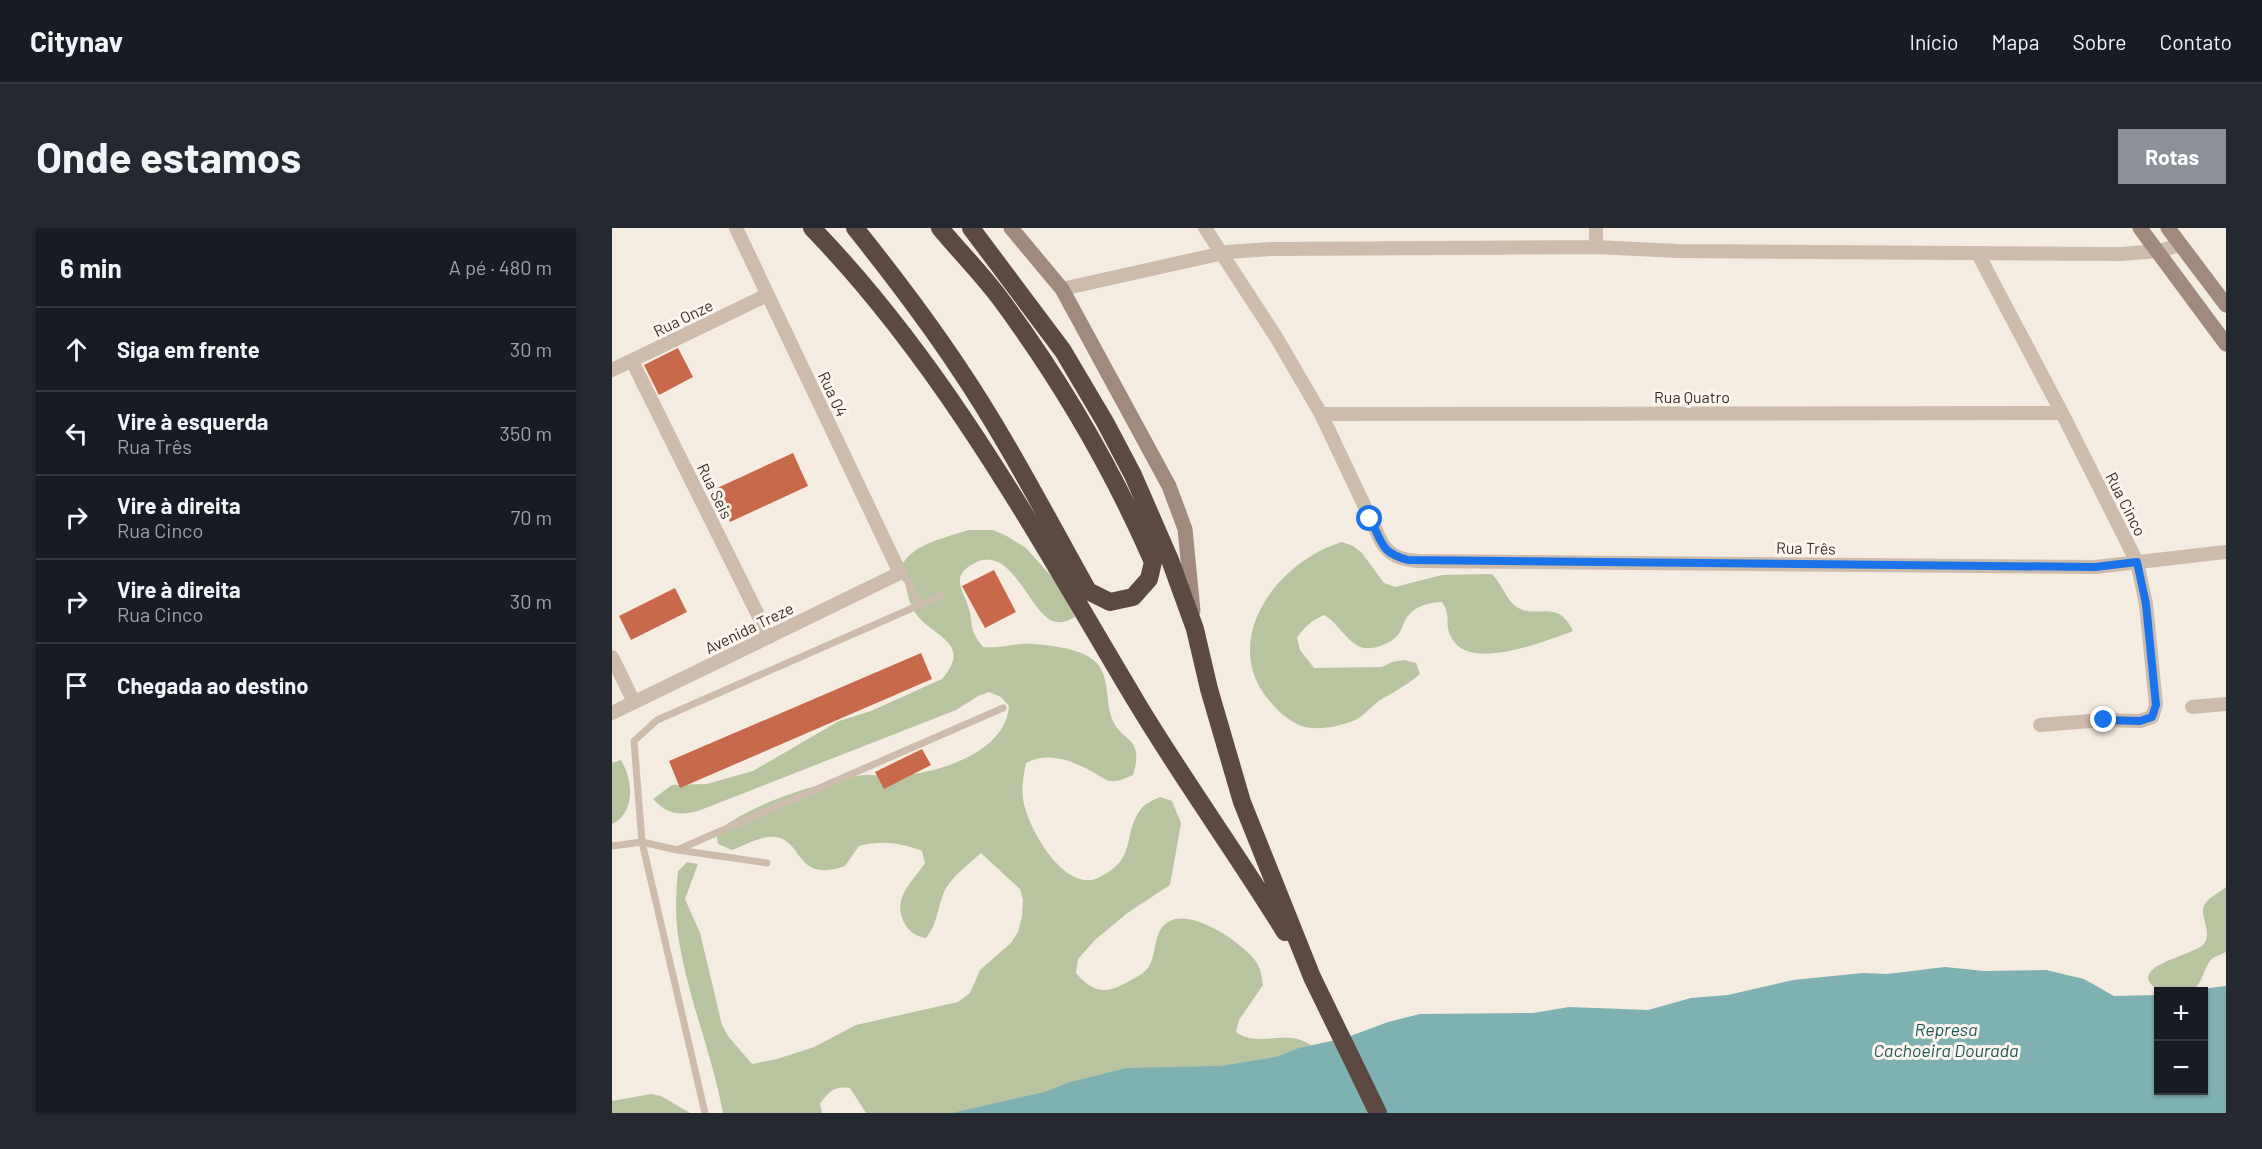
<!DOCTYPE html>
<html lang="pt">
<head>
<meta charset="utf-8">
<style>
	:root { --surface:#171b24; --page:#242831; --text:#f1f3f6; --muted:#9ea1a6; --line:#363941; --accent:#8c9099 }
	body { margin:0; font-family:Barlow,sans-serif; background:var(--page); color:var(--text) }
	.controls { position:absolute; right:18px; bottom:18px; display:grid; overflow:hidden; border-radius:0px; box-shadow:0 2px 4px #0004 }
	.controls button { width:54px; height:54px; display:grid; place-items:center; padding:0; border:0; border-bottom:2px solid var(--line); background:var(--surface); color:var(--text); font:30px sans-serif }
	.stop { position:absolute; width:18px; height:18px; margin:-14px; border:4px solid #1a73e8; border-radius:50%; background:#fff }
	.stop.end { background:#1a73e8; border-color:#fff; box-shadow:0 2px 6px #0008 }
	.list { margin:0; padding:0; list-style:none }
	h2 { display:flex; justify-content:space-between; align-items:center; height:78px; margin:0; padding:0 24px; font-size:26px }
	h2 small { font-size:20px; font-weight:400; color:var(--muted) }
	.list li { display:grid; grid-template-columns:39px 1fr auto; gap:18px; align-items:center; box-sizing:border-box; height:84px; padding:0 24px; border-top:2px solid var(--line) }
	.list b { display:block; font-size:22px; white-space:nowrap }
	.list p { margin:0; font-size:20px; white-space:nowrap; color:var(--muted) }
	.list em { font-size:20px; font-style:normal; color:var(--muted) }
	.icon { flex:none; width:33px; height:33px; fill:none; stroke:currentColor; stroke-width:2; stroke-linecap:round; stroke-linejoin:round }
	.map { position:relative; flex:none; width:1614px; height:885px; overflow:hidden; border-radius:0px }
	header { display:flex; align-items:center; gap:36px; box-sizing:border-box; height:84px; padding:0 30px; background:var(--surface); border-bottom:2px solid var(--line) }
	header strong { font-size:28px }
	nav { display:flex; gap:33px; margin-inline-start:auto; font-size:21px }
	.intro { display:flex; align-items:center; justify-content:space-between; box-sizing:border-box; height:144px; padding:0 36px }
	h1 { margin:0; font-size:42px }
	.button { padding:15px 27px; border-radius:0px; background:var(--accent); color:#fff; font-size:21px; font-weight:700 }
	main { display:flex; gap:36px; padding:0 36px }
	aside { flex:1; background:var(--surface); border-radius:0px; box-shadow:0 2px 4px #0004 }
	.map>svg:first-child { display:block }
	.green { fill:#b8c4a0 }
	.water { fill:#7fb0b2 }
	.building { fill:#c8694b }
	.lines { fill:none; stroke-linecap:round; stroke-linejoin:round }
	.lane { stroke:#cdbbac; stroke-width:7 }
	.street { stroke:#cdbbac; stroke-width:14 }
	.secondary { stroke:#a18a7d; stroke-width:15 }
	.highway { stroke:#5c4a42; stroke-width:18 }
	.route { stroke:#1a73e8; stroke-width:8 }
	.labels { text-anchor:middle; stroke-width:6; stroke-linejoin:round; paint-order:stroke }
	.street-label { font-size:16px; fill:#3b302b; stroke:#fbf5ee }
	.water-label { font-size:18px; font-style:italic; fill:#1f5a5e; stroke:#fbf5ee }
</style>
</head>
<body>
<header>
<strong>Citynav</strong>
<nav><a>Início</a><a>Mapa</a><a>Sobre</a><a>Contato</a></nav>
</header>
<div class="intro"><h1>Onde estamos</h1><a class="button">Rotas</a></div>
<main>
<aside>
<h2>6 min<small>A pé · 480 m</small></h2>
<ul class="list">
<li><svg class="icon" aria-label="ahead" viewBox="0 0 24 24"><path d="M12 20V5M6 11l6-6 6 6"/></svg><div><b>Siga em frente</b></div><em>30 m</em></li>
<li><svg class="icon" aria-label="left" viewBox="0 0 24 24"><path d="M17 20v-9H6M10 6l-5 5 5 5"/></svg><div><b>Vire à esquerda</b><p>Rua Três</p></div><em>350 m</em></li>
<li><svg class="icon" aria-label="right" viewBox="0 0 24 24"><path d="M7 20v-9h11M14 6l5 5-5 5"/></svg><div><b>Vire à direita</b><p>Rua Cinco</p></div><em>70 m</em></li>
<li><svg class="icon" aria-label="right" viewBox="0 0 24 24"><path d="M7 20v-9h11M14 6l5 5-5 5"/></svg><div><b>Vire à direita</b><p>Rua Cinco</p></div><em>30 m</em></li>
<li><svg class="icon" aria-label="arrive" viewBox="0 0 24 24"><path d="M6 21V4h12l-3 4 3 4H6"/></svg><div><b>Chegada ao destino</b></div></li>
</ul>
</aside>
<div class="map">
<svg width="1614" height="885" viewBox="0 0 1614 885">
	<rect width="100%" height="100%" fill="#f4ebe1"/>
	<!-- green -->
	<path class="green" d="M356,302H381L393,307L414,320L447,357L463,389C456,393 449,396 441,393C419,386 400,318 365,334C333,348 355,366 358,385C361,404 359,403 371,419C389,421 406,414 422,416C442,418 479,421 489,441C497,456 494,476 500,491C510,516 533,507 521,547C514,550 506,554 498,553C493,552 486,547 481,544C461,533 436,523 414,535C411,549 409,561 412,576C418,603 454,667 488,649C527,629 509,608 529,581C533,575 542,572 548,569L560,573L569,595L558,657L514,686L483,712L466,731L464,745C483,767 495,766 519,752C525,749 534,744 537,738C546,724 540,702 558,693C582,681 632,716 645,735C649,742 650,750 651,757L627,792L624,804C648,822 681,796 705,823L357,885H254L238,860C223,858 217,863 208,876L210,885H111C100,825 75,768 66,707C63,686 64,664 66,643L75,634L86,636L73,671L88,705L110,797L116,808L140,836L165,831L202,819L244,797L346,774L358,765L368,742L399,715L406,704L410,688L411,672L408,661L369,625C357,636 336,651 331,667C325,682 325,697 314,710C306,709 299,705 294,698C278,672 299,656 313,635L310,623C289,615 269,612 247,618L233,638C179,657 193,605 156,609C143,611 131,618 120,622L106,616L104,604C142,575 194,559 240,549C254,545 267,548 281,548C321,547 394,526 397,478L389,469L377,464L366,468L344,482L86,583C68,588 54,586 41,571L60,557L95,556L141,543L227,493L259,483L330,451C364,412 314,408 301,381C294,367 293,351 291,335C304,315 333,310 356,302Z
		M730,314L741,318L750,325L772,355L783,359L830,347L880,346C889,355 894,370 902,377C922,394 945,368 961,403C934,413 856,445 839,409C832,396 840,389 830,374C819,374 803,378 796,388C791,393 791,402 785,408C776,417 758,424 746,418C732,410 726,395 712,387C700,392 692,399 685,410L688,422L702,440L770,439L780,434L792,432L804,435L808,446C797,456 783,463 770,471C761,476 754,486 745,491C733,497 714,501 701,500C686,500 671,488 662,478C603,417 663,334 730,314Z
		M9,532C21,552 24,584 0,596V535Z
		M1614,659V724C1610,726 1604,728 1601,730C1590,739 1592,760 1576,763C1567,765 1556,763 1547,763C1544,761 1539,757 1537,753C1529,736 1582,726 1591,717C1603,704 1583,685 1595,673C1600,668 1608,664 1614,659Z
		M39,866L49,868L78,885H0V873Z"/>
	<!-- water -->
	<path class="water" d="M1333,739L1372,743L1434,742L1472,751L1502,768L1546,767V862H1592V764L1572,763L1614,758V885H340L433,864L455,855L514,840L609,838L664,829L687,820L733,810L776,794L808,786L921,785L957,779L1036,782L1079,770L1116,767L1181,752L1251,745L1275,746Z"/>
	<!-- building -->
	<path class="building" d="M66,120L81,149L47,167L32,137Z
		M181,225L196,258L118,294L103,261Z
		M382,342L404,384L373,400L350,358Z
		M63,360L75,384L19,412L7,388Z
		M309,425L320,451L68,560L57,533Z
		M310,521L319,537L272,561L263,544Z"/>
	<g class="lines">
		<!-- lane -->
		<path class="lane" d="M288,345L295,352L308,378
			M0,618L30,614L65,622L155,635
			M65,622L391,480
			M93,885L30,614L22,513L45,492L328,368"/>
		<!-- street -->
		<path class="street" d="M593,0L664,109L709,186L769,313C777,328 790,332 807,333L1483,339L1614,324
			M984,0V19
			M1366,26L1450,185L1525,334L1534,376L1544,477L1540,489L1528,493L1492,492L1428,497
			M450,61L616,24L659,21L984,19L1066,23L1509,26L1546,23L1569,17
			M20,133L157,409
			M0,142L155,67
			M709,186L1450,185
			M0,429L22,474
			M1580,479L1614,476
			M0,485L288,345L124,0"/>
		<!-- secondary -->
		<path class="secondary" d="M399,0L450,61L557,258L573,301L581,383
			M1528,0L1614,116
			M1556,0L1614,77"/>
		<!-- highway -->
		<path class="highway" d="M200,0C334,138 427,311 525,475C572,553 625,626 673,704
			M243,0C279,45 314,91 346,139C394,210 434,288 476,363L498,374L521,369L537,351L541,334C500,240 448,151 387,69C369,45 347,23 328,0
			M359,0L451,123L493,194L521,247L558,332L583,401L597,461L630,574L700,749L766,885"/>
	</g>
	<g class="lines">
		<!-- route -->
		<path class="route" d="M758,291C771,314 767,324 796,332L1483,339L1525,334L1534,376L1544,477L1540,489L1528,493L1492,492"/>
	</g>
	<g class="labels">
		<!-- street labels -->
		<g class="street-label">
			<text transform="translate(71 90) rotate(-26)" y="6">Rua Onze</text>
			<text transform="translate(221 166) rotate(65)" y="6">Rua 04</text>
			<text x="1080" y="175">Rua Quatro</text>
			<text transform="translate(103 263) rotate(64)" y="6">Rua Seis</text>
			<text transform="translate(1514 276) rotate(63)" y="6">Rua Cinco</text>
			<text transform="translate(1194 320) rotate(1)" y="6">Rua Três</text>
			<text transform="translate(137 400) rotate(-26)" y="6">Avenida Treze</text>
		</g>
		<!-- water labels -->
		<g class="water-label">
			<text x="1334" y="808">Represa<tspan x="1334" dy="21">Cachoeira Dourada</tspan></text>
		</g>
	</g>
</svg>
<div class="controls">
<button>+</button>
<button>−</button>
</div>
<div class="stop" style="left:758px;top:291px"></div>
<div class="stop end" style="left:1492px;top:492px"></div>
</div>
</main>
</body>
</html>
